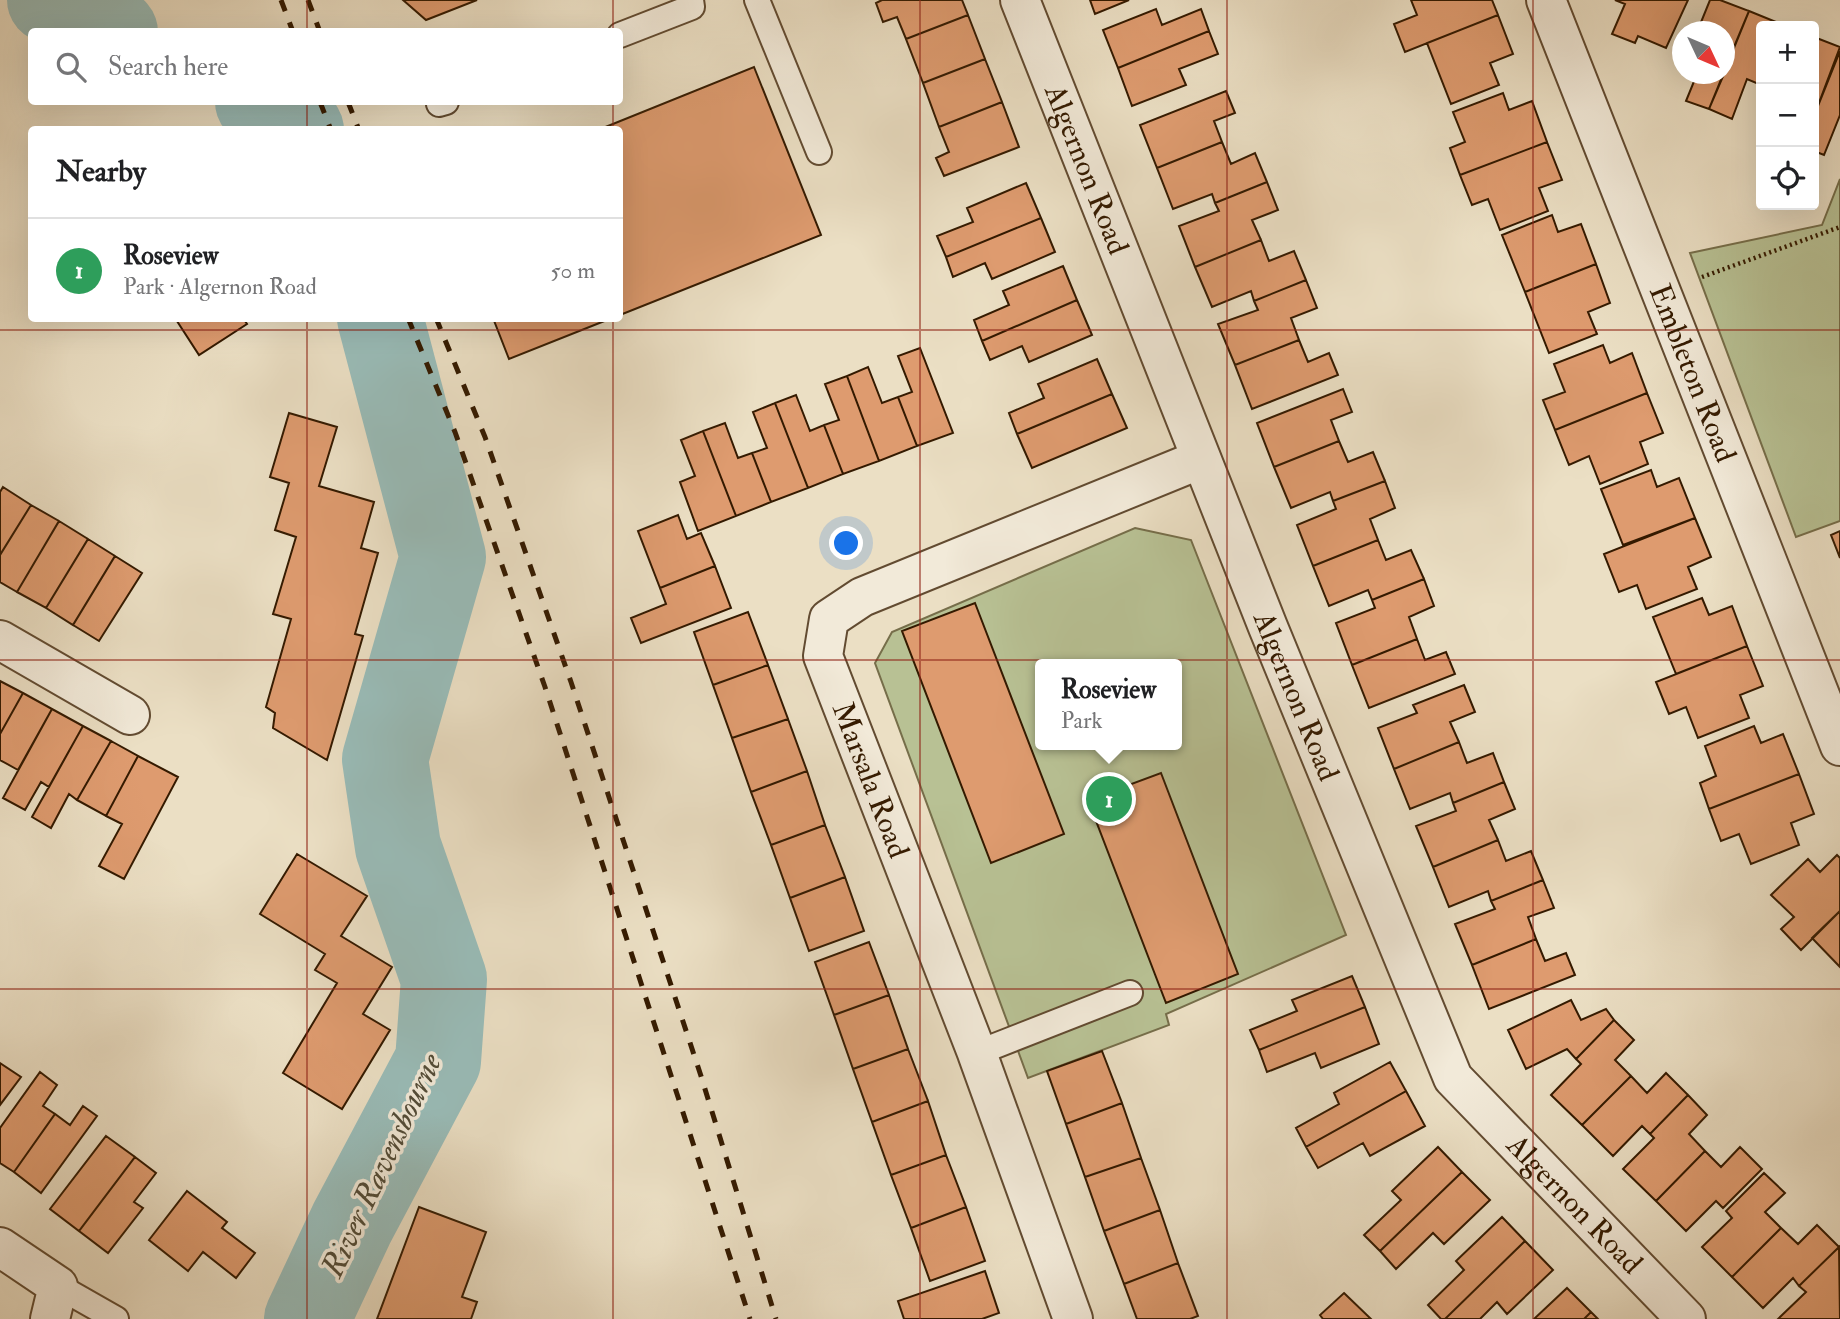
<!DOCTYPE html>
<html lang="en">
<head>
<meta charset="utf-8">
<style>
	:root { --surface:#fff; --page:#f2f2f2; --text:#202124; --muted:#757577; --line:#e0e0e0; --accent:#b45309 }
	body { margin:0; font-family:"IM FELL Double Pica",serif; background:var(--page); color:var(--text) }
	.controls { position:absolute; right:21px; top:21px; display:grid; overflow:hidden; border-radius:7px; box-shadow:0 7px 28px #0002 }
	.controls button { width:63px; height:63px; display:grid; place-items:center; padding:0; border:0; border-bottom:2px solid var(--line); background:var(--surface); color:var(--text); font:35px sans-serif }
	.compass { position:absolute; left:1672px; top:21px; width:63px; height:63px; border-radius:50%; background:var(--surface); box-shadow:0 7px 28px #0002; rotate:134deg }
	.you { position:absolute; left:847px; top:544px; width:24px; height:24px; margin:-18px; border:5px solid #fff; border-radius:50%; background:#1a73e8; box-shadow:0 0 0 10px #1a73e833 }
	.badge { display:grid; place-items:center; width:46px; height:46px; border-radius:50%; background:var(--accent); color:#fff; font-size:23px; font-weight:700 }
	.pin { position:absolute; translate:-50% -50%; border:4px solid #fff; box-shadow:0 2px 7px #0006 }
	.popup { position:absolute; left:1035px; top:659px; width:147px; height:91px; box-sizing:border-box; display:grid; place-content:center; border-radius:7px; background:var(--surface); filter:drop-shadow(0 2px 5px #0005); font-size:23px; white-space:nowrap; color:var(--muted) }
	.popup b { font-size:26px; color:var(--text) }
	.popup::after { content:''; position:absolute; left:50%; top:100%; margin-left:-14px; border:14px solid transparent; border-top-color:var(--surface) }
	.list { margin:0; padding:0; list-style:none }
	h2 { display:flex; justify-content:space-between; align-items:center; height:91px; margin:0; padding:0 28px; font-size:30px }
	h2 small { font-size:23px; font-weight:400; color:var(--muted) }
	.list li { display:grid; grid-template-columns:46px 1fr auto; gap:21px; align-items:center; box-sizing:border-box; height:105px; padding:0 28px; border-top:2px solid var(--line) }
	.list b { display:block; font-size:26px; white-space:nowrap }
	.list p { margin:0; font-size:23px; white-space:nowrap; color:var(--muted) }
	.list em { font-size:23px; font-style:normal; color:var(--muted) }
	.icon { flex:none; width:38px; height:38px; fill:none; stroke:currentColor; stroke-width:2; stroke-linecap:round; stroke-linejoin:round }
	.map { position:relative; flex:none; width:1840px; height:1319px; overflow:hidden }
	.search { position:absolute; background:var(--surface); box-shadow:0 7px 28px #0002; left:28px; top:28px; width:595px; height:77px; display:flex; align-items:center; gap:18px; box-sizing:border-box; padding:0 24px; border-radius:7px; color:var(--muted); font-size:26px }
	.panel { position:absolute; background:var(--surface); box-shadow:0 7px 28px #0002; left:28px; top:126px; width:595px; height:196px; border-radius:7px }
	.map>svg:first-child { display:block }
	.green { fill:#b8c194; stroke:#766e4a; stroke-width:2; fill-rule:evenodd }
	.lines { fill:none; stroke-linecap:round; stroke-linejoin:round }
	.river { stroke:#99bcb8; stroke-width:86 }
	.building { fill:#de9b6f; stroke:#341a00; stroke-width:2 }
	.service-casing { stroke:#624b31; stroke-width:28 }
	.minor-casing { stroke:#624b31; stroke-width:42 }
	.path { stroke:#341a00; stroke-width:4.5; stroke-dasharray:2 3.5; stroke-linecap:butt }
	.service { stroke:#f2ead9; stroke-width:24 }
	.minor { stroke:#f2ead9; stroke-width:38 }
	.rail { stroke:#341a00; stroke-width:5; stroke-dasharray:12 12; stroke-linecap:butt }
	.grid { fill:none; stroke:#8f2418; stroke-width:2; stroke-opacity:0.55 }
	.labels { text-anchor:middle; stroke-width:7; stroke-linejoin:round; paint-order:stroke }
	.street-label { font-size:30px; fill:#341a00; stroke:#f2ead9 }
	.water-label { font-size:32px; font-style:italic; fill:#524b37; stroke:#f2ead9 }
</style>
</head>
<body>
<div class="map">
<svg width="1840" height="1319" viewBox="0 0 1840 1319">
	<rect width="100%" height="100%" fill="#ebdfc4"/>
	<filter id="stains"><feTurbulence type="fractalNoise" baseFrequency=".00286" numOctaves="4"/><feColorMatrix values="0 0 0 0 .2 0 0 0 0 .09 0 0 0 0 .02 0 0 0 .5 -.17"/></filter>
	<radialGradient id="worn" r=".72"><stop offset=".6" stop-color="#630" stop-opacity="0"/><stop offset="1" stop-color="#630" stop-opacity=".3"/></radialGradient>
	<!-- green -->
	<path class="green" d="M1840,179V521L1796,537L1690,253L1822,225Z
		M1135,528L1191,540L1346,935L1166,1014L1169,1025L1028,1078L875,663L892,632ZM1041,664H1177V745H1041Z"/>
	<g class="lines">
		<!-- river -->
		<path class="river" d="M50,0L115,32
			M258,102L295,120L301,130
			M307,1319L352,1223L438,1061L444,979L398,847L385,759L443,557L380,318"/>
	</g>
	<!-- building -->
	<path class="building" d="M403,0H477L426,20Z
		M882,0H962L968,15L906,39L897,17L883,22L876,3Z
		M1090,0H1129L1095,14Z
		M1411,0H1492L1498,15L1405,52L1394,24L1417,15Z
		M1615,0H1688L1666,48L1638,36L1635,43L1612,34L1625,4Z
		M1710,0H1720L1749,11L1724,71V32H1697Z
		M1156,9L1162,25L1201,9L1209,31L1118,68L1103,30Z
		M1749,11L1786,26H1761V85L1747,79L1732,119L1709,109Z
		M968,15L985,59L923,83L906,39Z
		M1498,15L1513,54L1490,63L1499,85L1451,104L1427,43Z
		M1209,31L1218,54L1179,69L1186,85L1132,106L1118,68Z
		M1814,37L1840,47L1814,116Z
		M1840,51V115L1824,155L1814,151V116Z
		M985,59L1002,102L939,127L923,83Z
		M754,67L821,235L620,315V130H598Z
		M1697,74H1724L1709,109L1686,101Z
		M1226,91L1235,113L1214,121L1222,142L1157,168L1140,125Z
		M1503,93L1509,110L1532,101L1547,142L1460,175L1450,148L1465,142L1453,112Z
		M1002,102L1019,147L944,176L936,158L949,152L939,127Z
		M1222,142L1231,164L1255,153L1267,182L1215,203L1212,194L1173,209L1157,168Z
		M1547,142L1562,180L1539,188L1548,211L1500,230L1488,199L1472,205L1460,175Z
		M1267,182L1278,210L1252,220L1261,240L1195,267L1179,226L1219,211L1215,203Z
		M1026,183L1041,218L946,257L937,236L973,222L967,208Z
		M1552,215L1558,232L1581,224L1596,264L1525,292L1502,235Z
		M1041,218L1055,252L992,279L985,263L953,277L946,257Z
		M1261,240L1269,261L1294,251L1306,280L1254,301L1251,291L1212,307L1195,267Z
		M1596,264L1610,303L1588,312L1597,334L1549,353L1525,292Z
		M1063,266L1077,300L982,341L974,320L1009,305L1003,291Z
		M1306,280L1317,308L1291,318L1299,340L1235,365L1218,324L1258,310L1254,301Z
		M1077,300L1092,335L1029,362L1022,346L990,360L982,341Z
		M175,318H243L247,324L199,355Z
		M493,318H612L509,359Z
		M1299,340L1308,362L1329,353L1338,375L1252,409L1235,365Z
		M1603,345L1610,363L1632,353L1647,393L1555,430L1543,400L1565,392L1554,364Z
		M920,348L953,433L917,446L898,397L912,392L898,356Z
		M1097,359L1112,394L1017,434L1009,413L1044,398L1038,384Z
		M868,367L882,403L898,397L917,446L879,461L847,376Z
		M847,376L879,461L843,474L824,425L839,420L825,384Z
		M1343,389L1352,412L1331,420L1339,441L1274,467L1257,423Z
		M1647,393L1663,433L1640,442L1648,464L1600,484L1589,456L1569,465L1555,430Z
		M1112,394L1127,428L1032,468L1017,434Z
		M796,395L810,431L824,425L843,474L808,488L775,403Z
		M775,403L808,488L771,502L752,453L767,448L753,412Z
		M289,413L337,427L319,486L374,502L361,548L378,553L355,634L363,636L327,760L273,728L275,713L266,707L291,619L273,614L296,537L275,530L289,483L270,477Z
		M725,423L738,458L752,453L771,502L736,516L703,431Z
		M703,431L736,516L698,531L680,482L695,476L681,440Z
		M1339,441L1348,462L1373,452L1385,481L1333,501L1330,492L1291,508L1274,467Z
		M1651,470L1657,487L1679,478L1695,518L1623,545L1601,489Z
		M1385,481L1395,508L1370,519L1378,540L1313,566L1297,525L1336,509L1333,501Z
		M3,487L31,505L0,555V492Z
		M31,505L59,521L17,592L0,582V555Z
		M678,515L687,539L701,533L715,566L660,588L638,531Z
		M1695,518L1711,557L1688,567L1697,589L1646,609L1637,585L1619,592L1604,554Z
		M59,521L88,539L46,608L17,592Z
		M1840,531V558L1831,535Z
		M88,539L115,556L73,625L46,608Z
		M1378,540L1386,560L1411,550L1424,579L1372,600L1368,590L1329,606L1313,566Z
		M115,556L142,573L99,641L73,625Z
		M715,566L731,608L641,643L631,618L666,604L660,588Z
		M1424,579L1434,606L1409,617L1417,639L1352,665L1336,623L1375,608L1372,600Z
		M1702,598L1709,615L1732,606L1747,646L1676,674L1653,617Z
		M975,603L1064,834L991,863L902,631Z
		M748,612L768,665L713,685L694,632Z
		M1417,639L1425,660L1446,652L1455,674L1369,708L1352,665Z
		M1747,646L1763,686L1740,695L1749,718L1698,738L1686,707L1669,714L1656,682Z
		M768,665L788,719L732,738L713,685Z
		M0,681L23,693L0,734Z
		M1464,685L1475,712L1450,722L1459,742L1394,769L1378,728L1417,713L1413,705Z
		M23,693L52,709L18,770L0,760V734Z
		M52,709L83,726L49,787L41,782L25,810L3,798Z
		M788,719L807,771L751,792L732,738Z
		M83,726L111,741L77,800L69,794L51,828L32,817Z
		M1754,726L1761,743L1783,734L1799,774L1709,809L1700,783L1716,776L1705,746Z
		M111,741L138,756L106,816L77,800Z
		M1459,742L1467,763L1493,753L1504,782L1453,803L1450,793L1410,809L1394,769Z
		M138,756L178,777L124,879L99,866L122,824L106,816Z
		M807,771L825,825L771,845L751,792Z
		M1161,773L1238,974L1166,1003L1088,800Z
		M1799,774L1814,814L1791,823L1799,845L1751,864L1739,834L1721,841L1709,809Z
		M1504,782L1515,809L1489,820L1498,840L1433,867L1416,826L1456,811L1453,803Z
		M825,825L845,877L790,898L771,845Z
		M1498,840L1506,861L1531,851L1543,880L1491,901L1488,891L1449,907L1433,867Z
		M297,854L367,896L341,936L392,967L363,1014L390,1030L342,1109L283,1073L337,983L315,970L325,954L260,914Z
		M1837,855L1840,858V911L1801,950L1781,929L1794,917L1771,895L1808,859L1820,872Z
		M845,877L864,931L809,951L790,898Z
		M1543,880L1554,908L1528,917L1536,939L1472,965L1455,924L1495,909L1491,901Z
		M1840,911V967L1812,938Z
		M1536,939L1545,961L1566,953L1575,975L1489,1009L1472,965Z
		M869,942L889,995L834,1015L815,962Z
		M1352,976L1365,1007L1259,1050L1250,1030L1297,1011L1292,1000Z
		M889,995L908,1049L853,1069L834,1015Z
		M1571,1000L1581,1020L1606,1009L1614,1020L1576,1059L1567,1049L1526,1069L1508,1030Z
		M1365,1007L1379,1044L1321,1068L1315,1053L1267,1072L1259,1050Z
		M1614,1020L1634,1040L1615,1060L1631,1076L1582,1125L1551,1095L1581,1064L1576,1059Z
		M908,1049L928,1101L872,1122L853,1069Z
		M1102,1051L1122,1103L1066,1124L1047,1071Z
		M1390,1062L1406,1091L1306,1147L1296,1128L1339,1104L1334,1093Z
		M0,1063L21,1077L0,1105Z
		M40,1072L57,1085L43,1106L55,1114L14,1172L0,1163V1128Z
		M1666,1073L1688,1095L1650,1134L1642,1126L1613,1156L1582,1125L1631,1076L1647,1093Z
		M1406,1091L1425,1126L1370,1156L1363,1143L1318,1168L1306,1147Z
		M1688,1095L1707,1115L1689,1134L1705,1151L1656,1201L1623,1169L1654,1138L1650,1134Z
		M928,1101L946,1155L891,1175L872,1122Z
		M1122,1103L1141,1158L1085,1177L1066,1124Z
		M83,1106L97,1116L41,1193L14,1172L55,1114L70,1125Z
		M106,1136L135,1157L79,1231L50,1209Z
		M1438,1147L1462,1172L1380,1251L1364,1235L1401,1200L1392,1191Z
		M1740,1147L1762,1169L1723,1208L1716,1201L1686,1231L1656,1201L1705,1151L1721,1167Z
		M946,1155L966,1207L911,1228L891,1175Z
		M135,1157L156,1173L134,1202L143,1208L108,1253L79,1231Z
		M1141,1158L1160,1210L1104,1231L1085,1177Z
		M1462,1172L1490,1200L1444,1244L1433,1233L1396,1269L1380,1251Z
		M1764,1173L1785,1193L1765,1212L1781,1228L1732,1277L1702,1247L1732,1218L1726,1211Z
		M187,1191L227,1222L222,1228L255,1253L236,1278L203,1252L188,1271L149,1240Z
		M419,1207L486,1232L462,1297L477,1302L471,1319H377Z
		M966,1207L985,1261L930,1281L911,1228Z
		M1160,1210L1178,1263L1124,1284L1104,1231Z
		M1502,1217L1525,1241L1445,1319H1441L1428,1305L1464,1270L1456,1261Z
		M1817,1225L1839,1247L1799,1286L1793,1278L1763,1308L1732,1277L1781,1228L1798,1244Z
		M1525,1241L1553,1270L1507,1314L1497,1302L1480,1319H1445Z
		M1839,1247L1840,1319H1778L1806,1292L1799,1286Z
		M1178,1263L1198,1316L1190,1319H1137L1124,1284Z
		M985,1271L999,1313L982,1319H904L898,1301Z
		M1567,1288L1591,1312L1584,1319H1534Z
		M1344,1293L1371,1319H1323L1320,1315Z
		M1591,1312L1598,1319H1584Z"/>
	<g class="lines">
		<!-- service casing -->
		<g class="service-casing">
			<path id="service" d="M757,0L819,152
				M620,35L692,7L691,0
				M439,104L446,102
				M977,1053L1130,993
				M58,1286L116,1319"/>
		</g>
		<!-- minor casing -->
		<g class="minor-casing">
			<g id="minor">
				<path id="s1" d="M1020,0L1268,627L1453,1078L1686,1319"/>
				<path id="s2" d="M1546,0L1840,746"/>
				<path d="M0,640L130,715"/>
				<path d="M0,1247L58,1286L50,1319"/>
				<path d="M1073,1319L977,1053L823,656L829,619L862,597L1201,459"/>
			</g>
		</g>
		<!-- path -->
		<path class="path" d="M1702,277L1840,227"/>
		<!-- service -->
		<use href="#service" class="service"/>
		<!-- minor -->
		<use href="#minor" class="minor"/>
		<!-- rail -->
		<path class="rail" d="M281,0L293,32
			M308,0L320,32
			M320,102L331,130
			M348,102L359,130
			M408,318L455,432L545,687L750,1319
			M436,318L485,437L571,682L701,1076L776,1319"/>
	</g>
	<!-- grid -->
	<path class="grid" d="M307,0V32M613,0V32M920,0V1319M1227,0V1319M1533,0V1319M307,102V130M613,102V130M307,318V1319M613,318V1319M0,330H1840M0,660H1840M0,989H1840"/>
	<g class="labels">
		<!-- street labels -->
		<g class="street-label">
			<text dy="10" stroke="none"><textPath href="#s1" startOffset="182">Algernon Road</textPath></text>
			<text dy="10" stroke="none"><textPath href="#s2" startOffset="401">Embleton Road</textPath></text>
			<text dy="10" stroke="none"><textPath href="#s1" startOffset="749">Algernon Road</textPath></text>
			<text transform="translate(871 780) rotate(69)" y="10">Marsala Road</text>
			<text dy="10" stroke="none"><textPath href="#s1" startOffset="1337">Algernon Road</textPath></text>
		</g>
		<!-- water labels -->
		<g class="water-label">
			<text transform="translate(381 1165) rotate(-65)" y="11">River Ravensbourne</text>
		</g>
	</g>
	<rect width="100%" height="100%" filter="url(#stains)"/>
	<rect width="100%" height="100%" fill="url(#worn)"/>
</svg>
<div class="controls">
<button>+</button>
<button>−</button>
<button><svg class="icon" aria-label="locate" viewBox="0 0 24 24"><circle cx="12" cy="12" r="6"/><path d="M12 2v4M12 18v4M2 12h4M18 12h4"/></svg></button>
</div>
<svg class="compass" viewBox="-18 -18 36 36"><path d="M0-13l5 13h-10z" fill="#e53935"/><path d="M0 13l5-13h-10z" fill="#757577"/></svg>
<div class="you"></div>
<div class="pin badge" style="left:1109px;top:799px;background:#2e9e5b">1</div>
<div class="popup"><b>Roseview</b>Park</div>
<div class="search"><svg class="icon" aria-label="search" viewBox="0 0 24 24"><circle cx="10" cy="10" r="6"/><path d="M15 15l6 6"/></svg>Search here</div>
<section class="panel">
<h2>Nearby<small></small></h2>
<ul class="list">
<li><span class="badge" style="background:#2e9e5b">1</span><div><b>Roseview</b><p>Park · Algernon Road</p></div><em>50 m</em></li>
</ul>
</section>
</div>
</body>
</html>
